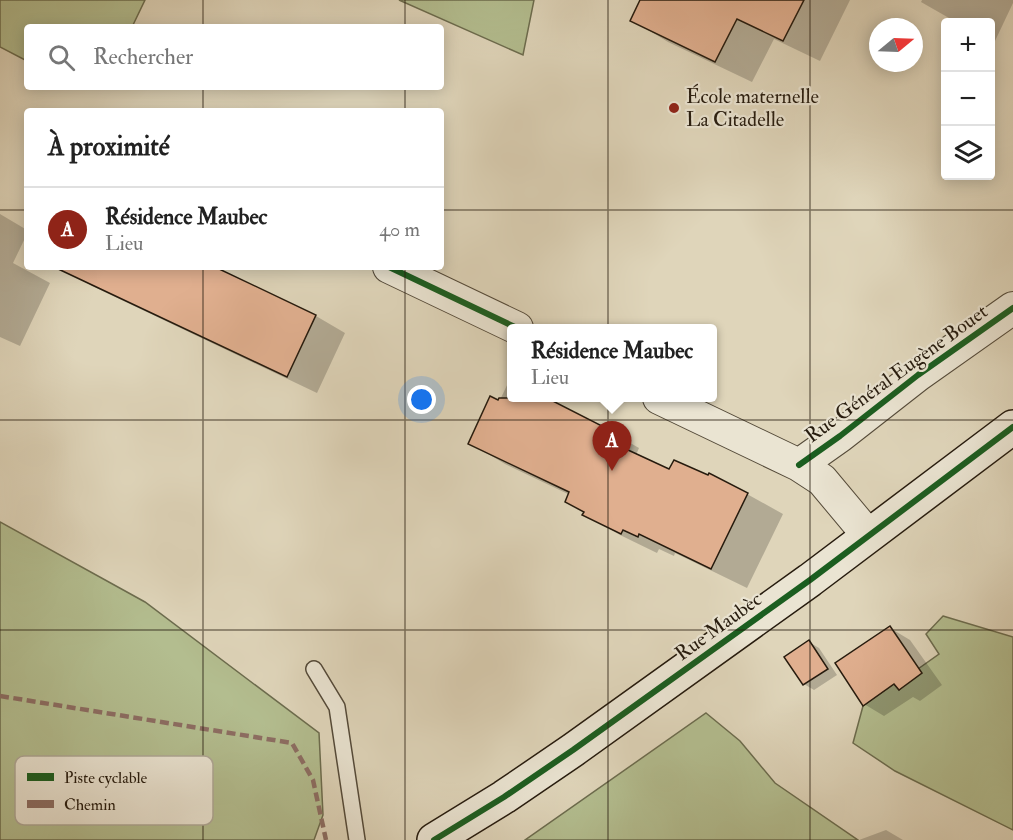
<!DOCTYPE html>
<html lang="fr">
<head>
<meta charset="utf-8">
<style>
	:root { --surface:#fff; --page:#f2f2f2; --text:#222; --muted:#767676; --line:#e0e0e0; --accent:#8f2418 }
	body { margin:0; font-family:"IM FELL Double Pica",serif; background:var(--page); color:var(--text) }
	.controls { position:absolute; right:18px; top:18px; display:grid; overflow:hidden; border-radius:6px; box-shadow:0 3px 15px #0003 }
	.controls button { width:54px; height:54px; display:grid; place-items:center; padding:0; border:0; border-bottom:2px solid var(--line); background:var(--surface); color:var(--text); font:30px sans-serif }
	.compass { position:absolute; left:869px; top:18px; width:54px; height:54px; border-radius:50%; background:var(--surface); box-shadow:0 3px 15px #0003; rotate:71deg }
	.you { position:absolute; left:422px; top:400px; width:21px; height:21px; margin:-15px; border:4px solid #fff; border-radius:50%; background:#1a73e8; box-shadow:0 0 0 9px #1a73e833 }
	.badge { display:grid; place-items:center; width:39px; height:39px; border-radius:50%; background:var(--accent); color:#fff; font-size:20px; font-weight:700 }
	.pin { position:absolute; translate:-50% -50px; filter:drop-shadow(0 2px 3px #0008) }
	.pin::after { content:''; position:absolute; top:32px; width:21px; height:18px; background:inherit; clip-path:polygon(0 0,100% 0,50% 100%) }
	.popup { position:absolute; left:507px; top:324px; width:210px; height:78px; box-sizing:border-box; display:grid; place-content:center; border-radius:6px; background:var(--surface); filter:drop-shadow(0 2px 4px #0005); font-size:20px; white-space:nowrap; color:var(--muted) }
	.popup b { font-size:22px; color:var(--text) }
	.popup::after { content:''; position:absolute; left:50%; top:100%; margin-left:-12px; border:12px solid transparent; border-top-color:var(--surface) }
	.list { margin:0; padding:0; list-style:none }
	h2 { display:flex; justify-content:space-between; align-items:center; height:78px; margin:0; padding:0 24px; font-size:26px }
	h2 small { font-size:20px; font-weight:400; color:var(--muted) }
	.list li { display:grid; grid-template-columns:39px 1fr auto; gap:18px; align-items:center; box-sizing:border-box; height:84px; padding:0 24px; border-top:2px solid var(--line) }
	.list b { display:block; font-size:22px; white-space:nowrap }
	.list p { margin:0; font-size:20px; white-space:nowrap; color:var(--muted) }
	.list em { font-size:20px; font-style:normal; color:var(--muted) }
	.icon { flex:none; width:33px; height:33px; fill:none; stroke:currentColor; stroke-width:2; stroke-linecap:round; stroke-linejoin:round }
	.map { position:relative; flex:none; width:1013px; height:840px; overflow:hidden }
	.search { position:absolute; background:var(--surface); box-shadow:0 3px 15px #0003; left:24px; top:24px; width:420px; height:66px; display:flex; align-items:center; gap:15px; box-sizing:border-box; padding:0 21px; border-radius:6px; color:var(--muted); font-size:22px }
	.panel { position:absolute; background:var(--surface); box-shadow:0 3px 15px #0003; left:24px; top:108px; width:420px; height:162px; border-radius:6px }
	.map>svg:first-child { display:block }
	.green { fill:#b3bd8f; stroke:#6c6c4e; stroke-width:1.5 }
	.shadow { fill:#0003 }
	.building { fill:#e0af8f; stroke:#261b0e; stroke-width:1.5 }
	.lines { fill:none; stroke-linecap:round; stroke-linejoin:round }
	.service-casing { stroke:#544a39; stroke-width:18 }
	.minor-casing { stroke:#544a39; stroke-width:34 }
	.secondary-casing { stroke:#261b0e; stroke-width:36 }
	.service { stroke:#eae4d2; stroke-width:15 }
	.minor { stroke:#eae4d2; stroke-width:32 }
	.secondary { stroke:#eae4d2; stroke-width:33 }
	.quiet { stroke:#8d6e63; stroke-width:4.5; stroke-dasharray:9 4.5; stroke-linecap:butt }
	.cycleway-casing { stroke:#eae4d2; stroke-width:10 }
	.cycleway { stroke:#1b5e20; stroke-width:6 }
	.grid { fill:none; stroke:#261b0e; stroke-width:1.5; stroke-opacity:0.55 }
	.poi-dot { fill:#8f2418; stroke:#eae4d2; stroke-width:2 }
	.labels { text-anchor:middle; stroke-width:4.5; stroke-linejoin:round; paint-order:stroke }
	.poi-label { font-size:20px; fill:#261b0e; stroke:#eae4d2; text-anchor:start }
	.street-label { font-size:20px; fill:#261b0e; stroke:#eae4d2 }
	.key { fill:#eae4d2; stroke:#afa897; stroke-width:1.5 }
	.key-label { font-size:16px; fill:#261b0e }
</style>
</head>
<body>
<div class="map">
<svg width="1013" height="840" viewBox="0 0 1013 840">
	<rect width="100%" height="100%" fill="#dfd5ba"/>
	<filter id="stains"><feTurbulence type="fractalNoise" baseFrequency=".00333" numOctaves="4"/><feColorMatrix values="0 0 0 0 .2 0 0 0 0 .09 0 0 0 0 .02 0 0 0 .5 -.17"/></filter>
	<radialGradient id="worn" r=".72"><stop offset=".6" stop-color="#630" stop-opacity="0"/><stop offset="1" stop-color="#630" stop-opacity=".3"/></radialGradient>
	<!-- green -->
	<path class="green" d="M0,0H145L132,27H27V61L0,47Z
		M399,0H534L523,55Z
		M0,522L145,602L319,733L323,815L314,840H0Z
		M943,616L1013,637V830L895,771L853,743L863,706L894,684L899,690L918,669L939,654L926,634Z
		M706,713L740,741L775,783L858,840H525Z"/>
	<!-- shadow -->
	<path class="shadow" d="M641,0H850L820,61L774,39L752,82L668,42L632,20Z
		M922,0H1013V3L995,41L990,39V22H956L921,2Z
		M0,214L27,230V234L13,263L50,283L20,346L0,337Z
		M64,267H211L316,316L345,333L317,393L92,286L62,269Z
		M509,381L512,383V398H542L604,428L639,448L636,455L669,471L747,494L783,514L747,588L675,553L674,556L659,549L657,553L620,535L584,514L585,512L570,495L505,464L470,443L499,402Z
		M890,628L910,640L942,685L920,701L913,697L884,716L864,704Z
		M809,642L819,648L837,675L814,690L804,684Z
		M886,830L903,840H859Z"/>
	<!-- building -->
	<path class="building" d="M640,0H804L783,41L737,19L715,62L630,21Z
		M54,267H215L316,315L287,377Z
		M490,396L498,400L499,398H547L604,427L600,437L669,469L674,460L708,475L709,473L748,493L711,569L639,534L638,537L623,530L621,534L582,515L584,512L565,502L569,492L468,444Z
		M890,626L922,673L899,690L894,684L863,706L835,663Z
		M809,640L828,669L803,685L784,657Z"/>
	<g class="lines">
		<!-- service casing -->
		<g class="service-casing">
			<path id="service" d="M314,669L337,707L357,840"/>
		</g>
		<!-- minor casing -->
		<g class="minor-casing">
			<path id="minor" d="M389,267L517,328
				M659,398L799,465L822,480L868,535
				M799,465L840,436L918,375L1013,308"/>
		</g>
		<!-- secondary casing -->
		<g class="secondary-casing">
			<path id="secondary" d="M434,840L504,797L573,750L810,580L1013,427"/>
		</g>
		<!-- service -->
		<use href="#service" class="service"/>
		<!-- minor -->
		<use href="#minor" class="minor"/>
		<!-- secondary -->
		<use href="#secondary" class="secondary"/>
		<!-- quiet -->
		<path class="quiet" d="M0,696L292,743L313,780L326,840"/>
		<!-- cycleway casing -->
		<g class="cycleway-casing">
			<path id="cycleway" d="M389,267L517,328
				M799,465L840,436L918,375L1013,308
				M434,840L504,797L573,750L810,580L1013,427"/>
		</g>
		<!-- cycleway -->
		<use href="#cycleway" class="cycleway"/>
	</g>
	<!-- grid -->
	<path class="grid" d="M203,0V27M405,0V27M608,0V840M810,0V840M203,87V111M405,87V111M0,210H27M441,210H1013M203,267V840M405,267V840M0,420H1013M0,630H1013"/>
	<!-- markers -->
	<circle class="poi-dot" cx="674" cy="108" r="6"/>
	<g class="labels">
		<!-- poi labels -->
		<g class="poi-label">
			<text x="686" y="103">École maternelle<tspan x="686" dy="23">La Citadelle</tspan></text>
		</g>
		<!-- street labels -->
		<g class="street-label">
			<text transform="translate(896 373) rotate(-36)" y="7">Rue Général Eugène Bouet</text>
			<text transform="translate(718 626) rotate(-36)" y="7">Rue Maubèc</text>
		</g>
	</g>
	<!-- legend -->
	<rect x="15" y="756" width="198" height="69" rx="9" class="key"/>
	<rect x="27" y="773" width="27" height="8" fill="#1b5e20"/>
	<rect x="27" y="800" width="27" height="8" fill="#8d6e63"/>
	<g class="key-label">
		<text x="64" y="783">Piste cyclable</text>
		<text x="64" y="810">Chemin</text>
	</g>
	<rect width="100%" height="100%" filter="url(#stains)"/>
	<rect width="100%" height="100%" fill="url(#worn)"/>
</svg>
<div class="controls">
<button>+</button>
<button>−</button>
<button><svg class="icon" aria-label="layers" viewBox="0 0 24 24"><path d="M12 4l9 5-9 5-9-5zM3 14l9 5 9-5"/></svg></button>
</div>
<svg class="compass" viewBox="-18 -18 36 36"><path d="M0-13l5 13h-10z" fill="#e53935"/><path d="M0 13l5-13h-10z" fill="#767676"/></svg>
<div class="you"></div>
<div class="pin badge" style="left:612px;top:471px">A</div>
<div class="popup"><b>Résidence Maubec</b>Lieu</div>
<div class="search"><svg class="icon" aria-label="search" viewBox="0 0 24 24"><circle cx="10" cy="10" r="6"/><path d="M15 15l6 6"/></svg>Rechercher</div>
<section class="panel">
<h2>À proximité<small></small></h2>
<ul class="list">
<li><span class="badge">A</span><div><b>Résidence Maubec</b><p>Lieu</p></div><em>40 m</em></li>
</ul>
</section>
</div>
</body>
</html>
